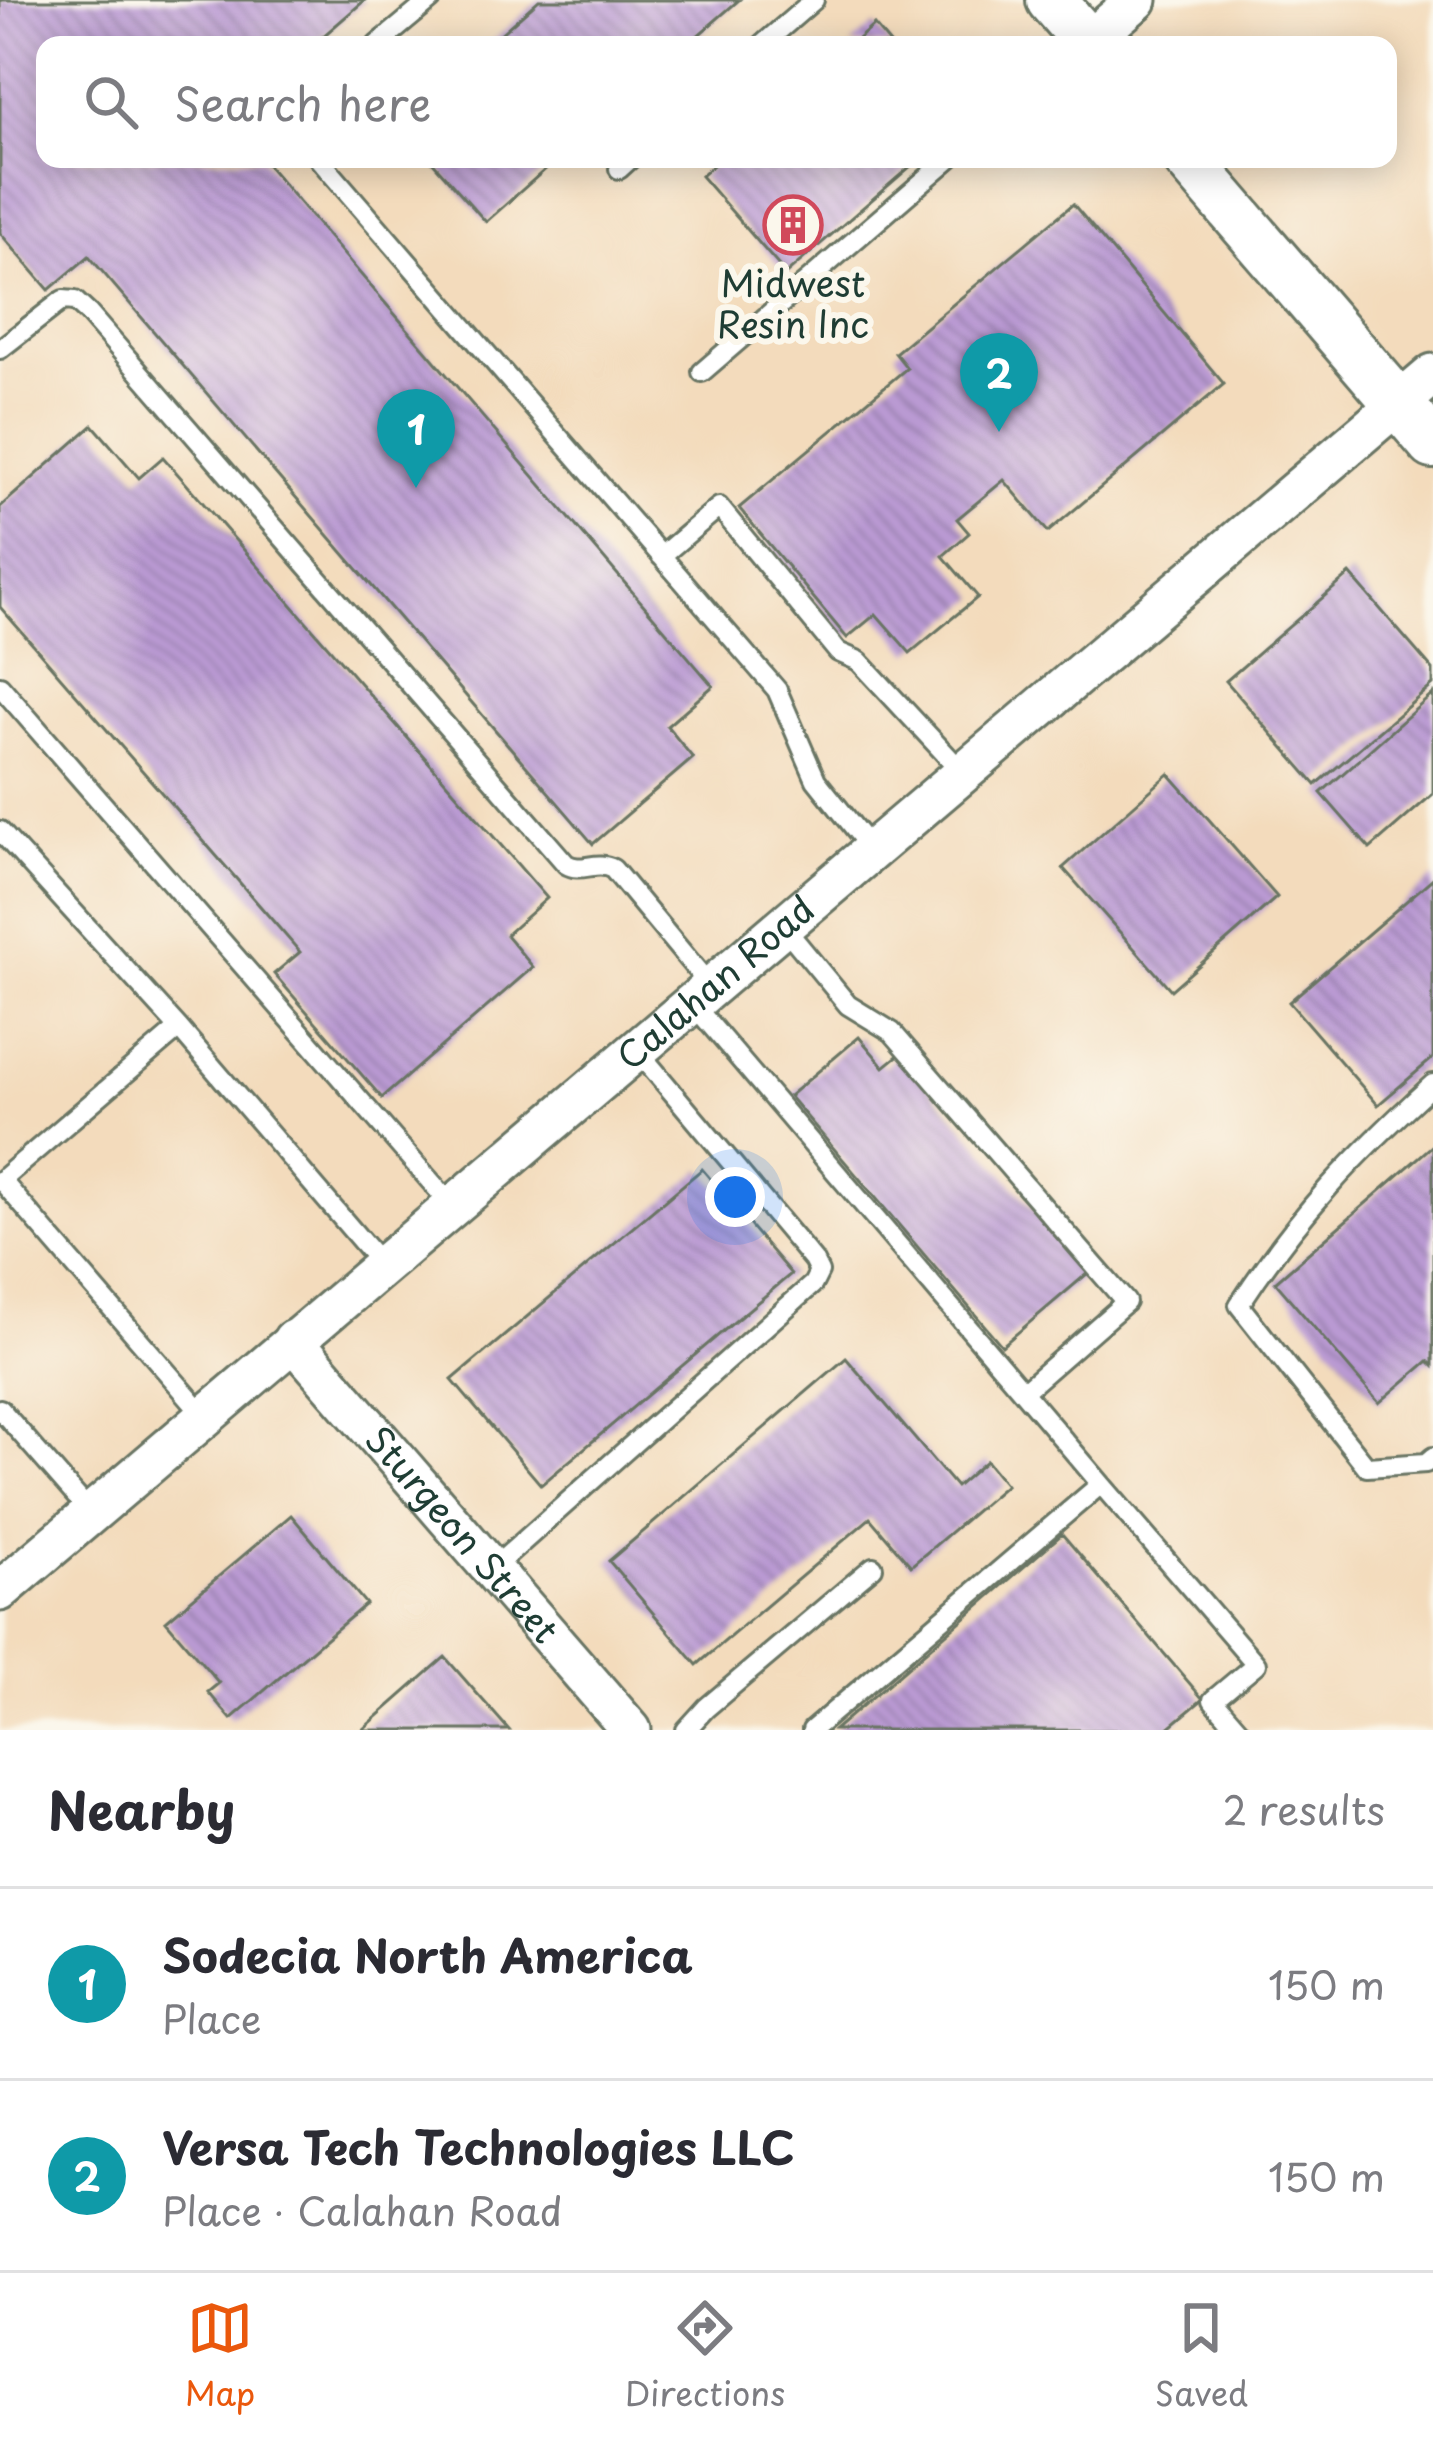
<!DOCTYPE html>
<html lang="en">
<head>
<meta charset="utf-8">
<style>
	:root { --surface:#fff; --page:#f2f2f3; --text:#2b2b33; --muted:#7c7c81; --line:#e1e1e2; --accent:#ea580c }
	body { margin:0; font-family:"Playpen Sans",sans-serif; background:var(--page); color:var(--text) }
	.you { position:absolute; left:735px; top:1197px; width:42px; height:42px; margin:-30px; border:9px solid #fff; border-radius:50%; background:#1a73e8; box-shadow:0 0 0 18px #1a73e833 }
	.badge { display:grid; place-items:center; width:78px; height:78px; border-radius:50%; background:var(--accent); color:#fff; font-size:39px; font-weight:700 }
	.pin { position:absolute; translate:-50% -99px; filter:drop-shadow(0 3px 6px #0008) }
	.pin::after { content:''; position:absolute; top:63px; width:42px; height:36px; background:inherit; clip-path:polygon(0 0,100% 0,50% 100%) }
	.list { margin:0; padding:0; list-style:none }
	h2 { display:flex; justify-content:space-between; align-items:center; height:156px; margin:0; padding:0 48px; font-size:51px }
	h2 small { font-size:39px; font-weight:400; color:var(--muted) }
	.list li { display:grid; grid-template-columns:78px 1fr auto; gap:36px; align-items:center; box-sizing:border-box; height:192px; padding:0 48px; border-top:3px solid var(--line) }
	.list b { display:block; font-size:45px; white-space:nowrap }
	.list p { margin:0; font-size:39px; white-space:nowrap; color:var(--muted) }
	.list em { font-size:39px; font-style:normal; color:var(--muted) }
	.icon { flex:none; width:66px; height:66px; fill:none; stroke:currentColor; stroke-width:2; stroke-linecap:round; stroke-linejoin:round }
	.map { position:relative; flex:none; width:1433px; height:1730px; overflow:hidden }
	.search { position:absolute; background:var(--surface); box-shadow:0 6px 30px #0003; left:36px; right:36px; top:36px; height:132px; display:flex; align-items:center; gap:30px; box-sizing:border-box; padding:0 42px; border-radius:24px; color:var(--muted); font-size:45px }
	.sheet { height:540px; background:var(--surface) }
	nav { display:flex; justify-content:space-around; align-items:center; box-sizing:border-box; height:168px; border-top:3px solid var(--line); background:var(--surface); font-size:33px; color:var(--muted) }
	nav a { display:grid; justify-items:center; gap:6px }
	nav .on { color:var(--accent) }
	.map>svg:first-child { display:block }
	.building { fill:url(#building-back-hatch) }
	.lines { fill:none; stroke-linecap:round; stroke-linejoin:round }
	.service-casing { stroke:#697464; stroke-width:24 }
	.minor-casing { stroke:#697464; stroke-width:45 }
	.tertiary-casing { stroke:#697464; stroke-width:54 }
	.service { stroke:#fff; stroke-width:18 }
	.minor { stroke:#fff; stroke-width:39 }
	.tertiary { stroke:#fff; stroke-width:48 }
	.labels { text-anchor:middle; stroke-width:12; stroke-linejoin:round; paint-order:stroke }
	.poi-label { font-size:36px; fill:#1f3d34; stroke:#fbf7ec }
	.street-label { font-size:36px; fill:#1f3d34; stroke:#fbf7ec }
</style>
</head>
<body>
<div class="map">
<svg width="1433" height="1730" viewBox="0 0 1433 1730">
	<defs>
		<pattern id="building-back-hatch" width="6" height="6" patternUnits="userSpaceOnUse" patternTransform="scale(3)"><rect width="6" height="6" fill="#ba9ad3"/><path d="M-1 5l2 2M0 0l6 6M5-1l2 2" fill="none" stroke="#977fac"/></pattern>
	</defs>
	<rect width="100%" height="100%" fill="#fbf7ec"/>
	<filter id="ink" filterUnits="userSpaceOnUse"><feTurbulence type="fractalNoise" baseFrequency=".00833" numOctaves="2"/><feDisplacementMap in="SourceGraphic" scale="24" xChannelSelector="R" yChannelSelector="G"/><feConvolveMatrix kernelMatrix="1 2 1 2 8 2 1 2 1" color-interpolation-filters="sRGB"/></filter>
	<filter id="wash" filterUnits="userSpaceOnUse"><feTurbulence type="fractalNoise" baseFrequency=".004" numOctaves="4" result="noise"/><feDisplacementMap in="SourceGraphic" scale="48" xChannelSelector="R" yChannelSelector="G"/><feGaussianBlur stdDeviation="2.7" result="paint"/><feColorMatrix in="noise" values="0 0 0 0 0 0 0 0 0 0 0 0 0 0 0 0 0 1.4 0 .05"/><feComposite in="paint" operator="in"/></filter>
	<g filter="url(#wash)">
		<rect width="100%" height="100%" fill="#f3dbbc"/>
		<g id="blocks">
			<!-- building -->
			<path class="building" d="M0,0H365L313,45H45V159H262L713,686L667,726L693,758L593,844L89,256L49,290L0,233Z
				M539,0H739L687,45H488Z
				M874,25L891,45H851Z
				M430,159H557L486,222Z
				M720,159H919L786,274L701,176Z
				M1073,204L1224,384L1048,532L1004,480L957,519L969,533L943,556L978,597L910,653L876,614L847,638L739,508L907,368L895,353Z
				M93,425L139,478L163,457L547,898L506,935L533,967L382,1098L274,974L300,952L0,607V507Z
				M1350,574L1433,670V685L1316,785L1226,681Z
				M1433,694V794L1370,849L1321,793Z
				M1169,774L1277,897L1171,990L1063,868Z
				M1433,878V1058L1378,1105L1289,1002Z
				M859,1037L884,1067L901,1053L1088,1273L1002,1346L789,1096Z
				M1433,1145V1366L1428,1361L1379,1403L1275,1282Z
				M702,1169L791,1274L541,1485L452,1380Z
				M846,1358L956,1487L986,1461L1006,1485L911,1566L870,1518L697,1665L609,1561Z
				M291,1515L366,1604L231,1719L208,1692L219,1683L166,1621Z
				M1062,1534L1203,1699L1166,1730H834Z
				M445,1657L509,1730H362Z"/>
		</g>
	</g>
	<g filter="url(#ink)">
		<use href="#blocks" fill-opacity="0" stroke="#697464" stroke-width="3"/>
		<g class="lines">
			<!-- service casing -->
			<g class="service-casing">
				<path id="service" d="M377,45L431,0
					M762,45L814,0
					M319,159L777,690L816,780L872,850
					M619,169L630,159
					M0,349L63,300L75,301L88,313L566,864C582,874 596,859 613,869L711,987
					M702,372L949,159
					M661,556L719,507L838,652L859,661L964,774
					M0,686L452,1206
					M0,831L179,1028
					M692,1003L1023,1392L1126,1302L892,1032L848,1005L783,926
					M1433,1084C1353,1157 1299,1213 1239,1305L1367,1467L1426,1463L1433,1457
					M1,1180L205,1416
					M0,1181L179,1028L382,1265
					M1023,1392L1101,1484
					M0,1409L91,1513
					M491,1570L813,1284L819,1272L813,1260L637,1050
					M686,1730L706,1708L873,1567
					M812,1730L1101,1484L1256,1664L1213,1700L1239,1730"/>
			</g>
			<!-- minor casing -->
			<g class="minor-casing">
				<g id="minor">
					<path d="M1088,42L1137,0"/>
					<path id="s1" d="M293,1340L631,1730"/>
					<path id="s2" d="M0,1591L1433,374"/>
				</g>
			</g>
			<!-- tertiary casing -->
			<g class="tertiary-casing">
				<path id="tertiary" d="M1051,0L1090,45
					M1188,159L1433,444"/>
			</g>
			<!-- service -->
			<use href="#service" class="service"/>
			<!-- minor -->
			<use href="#minor" class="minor"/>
			<!-- tertiary -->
			<use href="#tertiary" class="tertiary"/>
		</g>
	</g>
	<!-- icons -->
	<defs>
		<g id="building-ring" transform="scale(3)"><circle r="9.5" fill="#fbf7ec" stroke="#d1495b" stroke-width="1.5"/><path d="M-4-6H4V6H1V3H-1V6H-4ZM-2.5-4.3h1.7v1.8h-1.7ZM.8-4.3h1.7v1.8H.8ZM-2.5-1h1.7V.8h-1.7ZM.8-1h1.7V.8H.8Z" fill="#d1495b"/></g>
	</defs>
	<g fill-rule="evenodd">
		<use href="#building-ring" x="793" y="225"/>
	</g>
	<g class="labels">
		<!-- poi labels -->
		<g class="poi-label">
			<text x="793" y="297">Midwest<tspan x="793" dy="41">Resin Inc</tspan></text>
		</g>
		<!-- street labels -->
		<g class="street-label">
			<text dy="13" stroke="none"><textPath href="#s2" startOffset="939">Calahan Road</textPath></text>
			<text dy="13" stroke="none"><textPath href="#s1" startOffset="258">Sturgeon Street</textPath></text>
		</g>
	</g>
</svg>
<div class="you"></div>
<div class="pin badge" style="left:416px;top:488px;background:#0f9aa8">1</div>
<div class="pin badge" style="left:999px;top:432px;background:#0f9aa8">2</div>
<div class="search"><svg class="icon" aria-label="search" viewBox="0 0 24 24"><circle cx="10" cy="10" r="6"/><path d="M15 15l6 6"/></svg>Search here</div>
</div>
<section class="sheet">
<h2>Nearby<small>2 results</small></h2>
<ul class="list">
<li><span class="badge" style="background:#0f9aa8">1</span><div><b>Sodecia North America</b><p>Place</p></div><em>150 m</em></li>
<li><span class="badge" style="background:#0f9aa8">2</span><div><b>Versa Tech Technologies LLC</b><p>Place · Calahan Road</p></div><em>150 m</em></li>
</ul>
</section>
<nav>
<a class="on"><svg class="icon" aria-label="map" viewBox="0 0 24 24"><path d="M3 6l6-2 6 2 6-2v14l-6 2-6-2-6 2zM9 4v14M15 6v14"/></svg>Map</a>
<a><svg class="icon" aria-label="directions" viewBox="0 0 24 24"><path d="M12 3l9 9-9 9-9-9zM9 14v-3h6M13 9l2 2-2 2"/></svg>Directions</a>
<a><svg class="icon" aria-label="saved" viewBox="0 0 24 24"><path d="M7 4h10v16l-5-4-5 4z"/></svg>Saved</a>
</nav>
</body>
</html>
